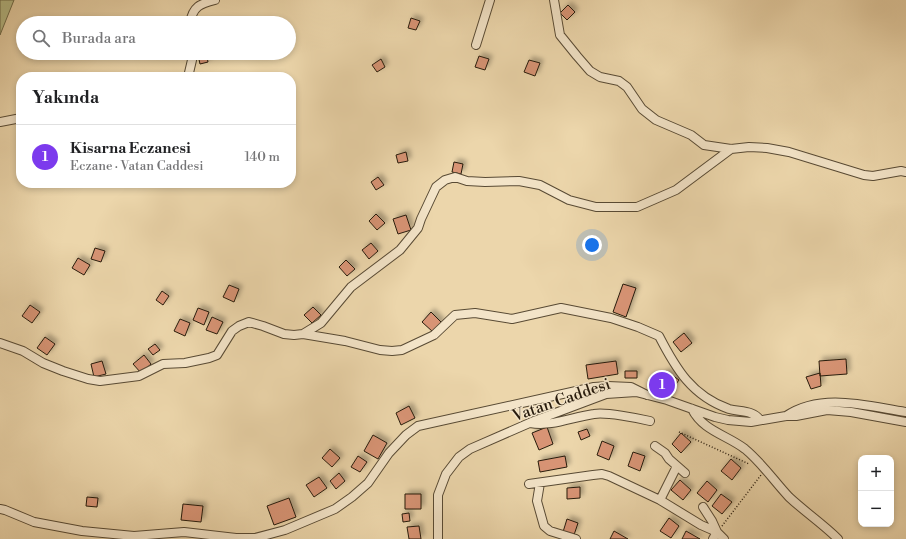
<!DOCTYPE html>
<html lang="tr">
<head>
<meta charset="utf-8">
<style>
	:root { --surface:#fff; --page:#f2f2f2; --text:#202124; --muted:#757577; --line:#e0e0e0; --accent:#7c3aed }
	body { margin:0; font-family:"Libre Bodoni",serif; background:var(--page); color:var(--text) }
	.controls { position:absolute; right:12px; bottom:12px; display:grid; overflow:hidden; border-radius:8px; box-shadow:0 2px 6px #0003 }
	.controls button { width:36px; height:36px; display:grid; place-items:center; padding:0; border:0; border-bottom:1px solid var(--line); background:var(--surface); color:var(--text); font:20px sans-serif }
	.you { position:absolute; left:592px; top:245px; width:14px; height:14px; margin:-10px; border:3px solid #fff; border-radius:50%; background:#1a73e8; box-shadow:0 0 0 6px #1a73e833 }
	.badge { display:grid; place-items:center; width:26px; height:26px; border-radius:50%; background:var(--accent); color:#fff; font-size:13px; font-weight:700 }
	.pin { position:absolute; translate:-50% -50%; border:2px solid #fff; box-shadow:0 1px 4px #0006 }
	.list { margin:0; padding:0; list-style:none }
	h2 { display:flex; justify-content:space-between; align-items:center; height:52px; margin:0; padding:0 16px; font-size:17px }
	h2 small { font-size:13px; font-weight:400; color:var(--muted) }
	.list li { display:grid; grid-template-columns:26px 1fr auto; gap:12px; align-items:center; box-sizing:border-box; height:64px; padding:0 16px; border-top:1px solid var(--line) }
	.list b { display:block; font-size:15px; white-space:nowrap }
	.list p { margin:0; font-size:13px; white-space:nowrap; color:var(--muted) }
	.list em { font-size:13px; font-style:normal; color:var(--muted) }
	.icon { flex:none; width:22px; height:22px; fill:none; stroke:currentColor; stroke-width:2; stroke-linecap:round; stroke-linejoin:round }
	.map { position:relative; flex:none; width:906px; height:539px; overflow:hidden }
	.search { position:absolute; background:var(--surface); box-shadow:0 2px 6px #0003; left:16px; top:16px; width:280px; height:44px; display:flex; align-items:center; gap:10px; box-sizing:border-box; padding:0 14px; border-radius:22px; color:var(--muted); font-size:15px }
	.panel { position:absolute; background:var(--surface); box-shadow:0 2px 6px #0003; left:16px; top:72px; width:280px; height:116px; border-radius:16px }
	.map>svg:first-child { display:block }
	.green { fill:#b8be89; stroke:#706c4b }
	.building { fill:#d89474; stroke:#271b0d; filter:url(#shadow) }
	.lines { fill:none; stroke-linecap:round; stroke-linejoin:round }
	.minor-casing { stroke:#584a34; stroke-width:10 }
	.path { stroke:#271b0d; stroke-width:1.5; stroke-dasharray:1 2; stroke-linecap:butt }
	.minor { stroke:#f3e4c8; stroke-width:8 }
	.labels { text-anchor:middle; stroke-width:3; stroke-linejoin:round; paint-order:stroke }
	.street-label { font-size:16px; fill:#271b0d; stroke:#f3e4c8 }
</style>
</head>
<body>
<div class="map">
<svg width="906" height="539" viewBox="0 0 906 539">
	<defs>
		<filter id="shadow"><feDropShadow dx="3.5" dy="-3.5" stdDeviation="2" flood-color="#0004"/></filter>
	</defs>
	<rect width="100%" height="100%" fill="#ecd6ab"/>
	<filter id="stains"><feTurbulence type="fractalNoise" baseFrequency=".005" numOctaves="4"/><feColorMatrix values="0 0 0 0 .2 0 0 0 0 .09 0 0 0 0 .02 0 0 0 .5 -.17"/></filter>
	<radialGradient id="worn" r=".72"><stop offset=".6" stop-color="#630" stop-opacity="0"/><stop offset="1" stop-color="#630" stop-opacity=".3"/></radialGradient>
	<!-- green -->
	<path class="green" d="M0,0H14L0,35Z"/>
	<!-- building -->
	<path class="building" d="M568,5L575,12L567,20L560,13Z
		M411,18L420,21L416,30L408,28Z
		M206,53L208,62L200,64L198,55Z
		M479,56L489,59L485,70L475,67Z
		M381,59L385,67L377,72L372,65Z
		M529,60L540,63L535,76L524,72Z
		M406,152L408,161L398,163L396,155Z
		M454,162L463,164L461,174L452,172Z
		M378,177L384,185L376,190L371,182Z
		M376,214L385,223L377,230L369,221Z
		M406,215L411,230L398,234L393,219Z
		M371,243L378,251L369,259L362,250Z
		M95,248L105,251L101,262L91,259Z
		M78,258L90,265L84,275L72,268Z
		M346,260L355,269L347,276L339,267Z
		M623,284L636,288L626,317L613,312Z
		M229,285L239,289L234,302L223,297Z
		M162,291L169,296L163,305L156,300Z
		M30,305L40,312L32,323L22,316Z
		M313,307L321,315L312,323L304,315Z
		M198,308L209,312L204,325L193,320Z
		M431,312L442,323L433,332L422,322Z
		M212,317L223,322L217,334L206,330Z
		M180,319L190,323L185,336L174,331Z
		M684,333L692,343L681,352L673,342Z
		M45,337L55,344L47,355L37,348Z
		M155,344L160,350L153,355L148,349Z
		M144,355L151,364L141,373L133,364Z
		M846,359L847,374L820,376L819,361Z
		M102,361L106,374L94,377L91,364Z
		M616,361L618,374L588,379L586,365Z
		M625,371H637V378H625Z
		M666,371L679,380L670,392L657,382Z
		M820,373L821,386L811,389L806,377Z
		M409,406L415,418L401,425L396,413Z
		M547,427L553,444L539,450L532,433Z
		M587,429L590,436L581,440L578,432Z
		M681,433L691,442L681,453L672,444Z
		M373,435L387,443L378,459L364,451Z
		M602,441L614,446L609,460L597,455Z
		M330,449L340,458L332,467L322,458Z
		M633,452L645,456L640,471L628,466Z
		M358,456L367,462L360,472L351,467Z
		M565,456L567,467L540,472L538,461Z
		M731,459L741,468L732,480L721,471Z
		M339,473L345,481L336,489L330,481Z
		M319,477L327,488L314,497L306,485Z
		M680,480L691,490L683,500L671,490Z
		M707,481L717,490L708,502L697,493Z
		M580,487V498L567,499V488Z
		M405,494H421V509H405Z
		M721,494L732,502L722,514L712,506Z
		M87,497L98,498L97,507L86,506Z
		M289,498L296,517L274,525L267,506Z
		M183,504L203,506L201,522L181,520Z
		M409,513L410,521L403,522L402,514Z
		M669,518L679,526L671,538L660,531Z
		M567,519L578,523L574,535L563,532Z
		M419,526L421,539H409L407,527Z
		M614,531L628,539H610Z
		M686,531L700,539H682Z"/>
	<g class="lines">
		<!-- minor casing -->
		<g class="minor-casing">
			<path id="minor" d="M554,0L560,35L577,56L590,71L600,77L619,81L627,87L642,109L656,120L691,135L704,145L731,149L749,147L767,148L789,152L864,175L873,176L901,171L906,172
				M190,23C193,6 200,4 215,0
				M476,45L490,0
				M188,77L192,60L191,53
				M0,122L21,118
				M303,334L345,341L380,350L392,351L402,350L434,335L455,315L475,313L512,319L561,308L611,318L638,327L659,336C676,369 692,396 729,409C740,412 753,410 760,420
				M0,343L23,351L43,363L63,371L88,379L100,381L139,376L163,364L185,363L209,358L217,355L232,331L239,326L249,322L263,326L284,334L294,335L303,334L321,323L351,287L400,250L418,228L421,219L436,187L445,180L455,177L467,181L485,182L519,181L540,185L569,200L596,207H637L676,190L731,149
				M692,409C703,431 727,435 745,449C762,463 774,481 789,497C805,512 823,524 838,539
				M786,416C822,392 867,406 906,412
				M530,423C552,427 572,417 594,414C606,412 637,418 650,421
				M655,446L665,453L669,459L685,473
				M540,483L537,501L544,526L550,531L576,539
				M529,484L593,475L602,474L609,476L660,500L701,525L717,532L724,539
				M660,500L677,466
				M703,507L712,521L717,532
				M0,509L5,510L34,522L82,531L134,536L184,532L236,538H255L285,530L335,509L352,497L368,483L389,453L406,435L418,426L594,387L608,386L631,387L647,395
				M438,539V495L446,474L459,457L470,449L534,421L606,394L636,392L667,400L715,417L728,420L751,422L786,416H796L827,410L851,412L906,422
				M713,539L717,532"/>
		</g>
		<!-- path -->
		<path class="path" d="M679,432L749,464
			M722,526L761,475"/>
		<!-- minor -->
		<use href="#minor" class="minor"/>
	</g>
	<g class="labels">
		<!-- street labels -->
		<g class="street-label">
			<text transform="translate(561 399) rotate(-19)" y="6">Vatan Caddesi</text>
		</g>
	</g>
	<rect width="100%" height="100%" filter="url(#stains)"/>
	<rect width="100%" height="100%" fill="url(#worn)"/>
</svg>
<div class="controls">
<button>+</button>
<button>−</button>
</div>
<div class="you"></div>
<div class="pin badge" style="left:662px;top:385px">1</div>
<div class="search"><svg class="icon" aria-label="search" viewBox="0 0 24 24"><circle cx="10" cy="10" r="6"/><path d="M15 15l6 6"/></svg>Burada ara</div>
<section class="panel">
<h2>Yakında<small></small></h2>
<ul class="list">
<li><span class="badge">1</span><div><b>Kisarna Eczanesi</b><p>Eczane · Vatan Caddesi</p></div><em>140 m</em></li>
</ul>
</section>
</div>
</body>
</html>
